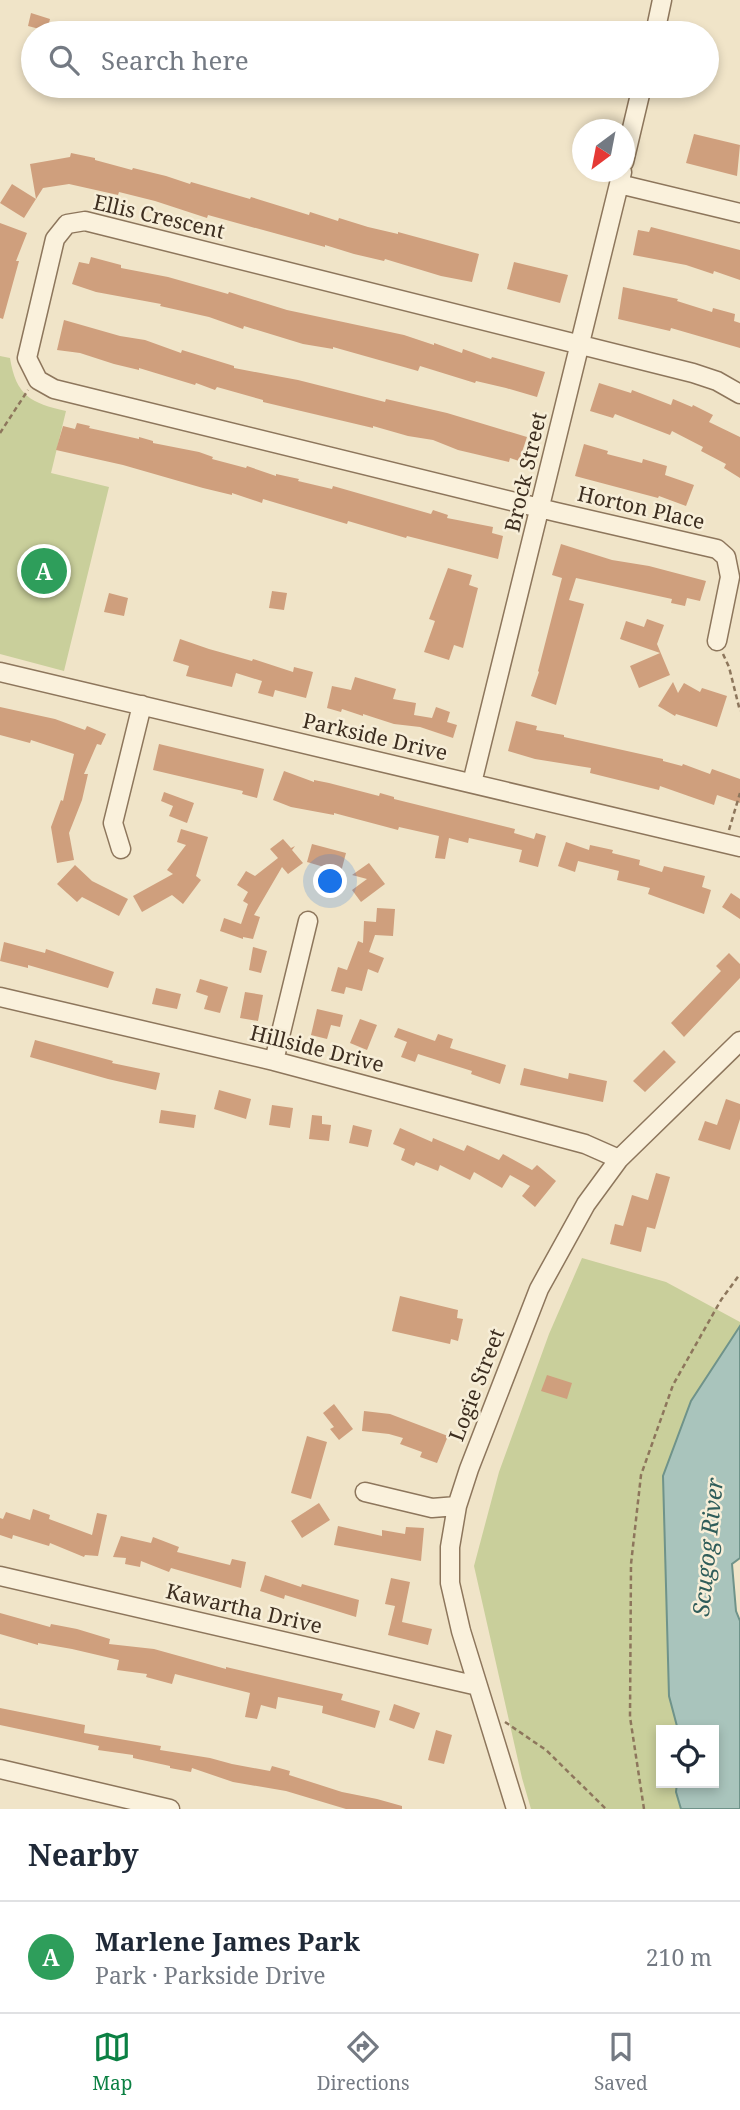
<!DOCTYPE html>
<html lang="en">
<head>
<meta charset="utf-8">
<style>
	:root { --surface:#fff; --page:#f2f2f3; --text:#1f2937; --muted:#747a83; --line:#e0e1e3; --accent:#0b8043 }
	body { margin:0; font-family:"Noto Serif",serif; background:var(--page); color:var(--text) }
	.controls { position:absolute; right:21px; bottom:21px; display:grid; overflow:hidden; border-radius:0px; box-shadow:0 4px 10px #0003 }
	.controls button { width:63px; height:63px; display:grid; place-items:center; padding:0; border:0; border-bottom:2px solid var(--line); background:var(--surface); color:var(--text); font:35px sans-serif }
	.compass { position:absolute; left:572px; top:119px; width:63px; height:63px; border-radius:50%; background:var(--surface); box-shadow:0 4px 10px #0003; rotate:212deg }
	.you { position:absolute; left:331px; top:882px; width:24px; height:24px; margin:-18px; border:5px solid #fff; border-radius:50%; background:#1a73e8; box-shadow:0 0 0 10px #1a73e833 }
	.badge { display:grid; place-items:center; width:46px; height:46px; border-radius:50%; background:var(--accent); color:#fff; font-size:23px; font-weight:700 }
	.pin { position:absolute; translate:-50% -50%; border:4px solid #fff; box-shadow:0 2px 7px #0006 }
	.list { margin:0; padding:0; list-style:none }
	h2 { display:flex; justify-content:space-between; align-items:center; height:91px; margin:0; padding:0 28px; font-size:30px }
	h2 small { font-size:23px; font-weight:400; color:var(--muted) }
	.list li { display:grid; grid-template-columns:46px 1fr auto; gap:21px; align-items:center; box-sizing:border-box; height:112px; padding:0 28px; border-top:2px solid var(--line) }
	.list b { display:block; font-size:26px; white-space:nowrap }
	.list p { margin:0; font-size:23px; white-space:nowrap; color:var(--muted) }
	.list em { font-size:23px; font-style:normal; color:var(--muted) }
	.icon { flex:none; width:38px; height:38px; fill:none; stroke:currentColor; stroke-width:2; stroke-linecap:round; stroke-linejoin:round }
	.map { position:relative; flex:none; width:740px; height:1809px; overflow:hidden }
	.search { position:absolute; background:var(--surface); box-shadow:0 4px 10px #0003; left:21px; right:21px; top:21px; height:77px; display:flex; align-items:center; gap:18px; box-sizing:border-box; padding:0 24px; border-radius:38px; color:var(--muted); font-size:26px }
	.sheet { height:203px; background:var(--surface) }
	nav { display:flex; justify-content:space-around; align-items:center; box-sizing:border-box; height:98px; border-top:2px solid var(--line); background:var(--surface); font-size:19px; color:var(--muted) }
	nav a { display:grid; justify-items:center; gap:4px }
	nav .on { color:var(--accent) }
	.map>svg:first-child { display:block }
	.green { fill:#c9cf9b }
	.water { fill:#a9c4bc; stroke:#6f938a; stroke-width:2 }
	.building { fill:#cf9f7d }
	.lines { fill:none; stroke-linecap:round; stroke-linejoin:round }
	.minor-casing { stroke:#8d765c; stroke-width:21 }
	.path { stroke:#8d765c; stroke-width:2.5; stroke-dasharray:5 3.5; stroke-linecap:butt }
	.minor { stroke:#faf1dc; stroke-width:18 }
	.labels { text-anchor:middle; stroke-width:5; stroke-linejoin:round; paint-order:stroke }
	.street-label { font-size:21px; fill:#3d2e20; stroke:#f7eed8 }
	.water-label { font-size:23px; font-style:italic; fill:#2f5d5a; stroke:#f7eed8 }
</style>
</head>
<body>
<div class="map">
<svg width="740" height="1809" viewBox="0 0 740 1809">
	<rect width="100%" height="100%" fill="#f0e4c8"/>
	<!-- green -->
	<path class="green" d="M0,356L10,358C16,396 31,403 66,411L51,473L109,487L64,671L0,654Z
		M582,1258L666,1282L740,1322V1326L691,1401L663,1476L669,1696L678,1730H661V1783H677L676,1792L681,1809H531L522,1778L474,1566L499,1472L549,1334Z"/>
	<!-- water -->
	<path class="water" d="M740,1326V1558L732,1564L736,1611L740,1621V1809H681L676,1792L677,1783H714V1730H678L669,1696L663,1476L691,1401Z"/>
	<!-- building -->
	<path class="building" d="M31,13L50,19L47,31L28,26Z
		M694,134L740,145L737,176L686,163Z
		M71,153L95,158V160L132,170L133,168L166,176L190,184L191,182L250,199L251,197L309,215L310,212L338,221L339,218L368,227L398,234V232L479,254L472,282L441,276L385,259L384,261L354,254L325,245V247L208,215L207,218L155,201L119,192L118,195L69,184L43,188L36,199L30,164L70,157Z
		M12,184L36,199L24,218L0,203Z
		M0,223L27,233L16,261H19L3,319L0,318Z
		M651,227L740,250V280L714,271L713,274L686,265L633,255L638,230L649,232Z
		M91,257L121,265V268L168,277L228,294L229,292L287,310L404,335L434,345V343L462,353L463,349L491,359L492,357L545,372L537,397L506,388L476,381L475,383L420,366L418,371L333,347V349L303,344L244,326L243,329L209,317L160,306L161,304L96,292L72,284L79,262L89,264Z
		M514,262L568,275L560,303L507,289Z
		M623,287L678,299L677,301L712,312L713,308L735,314L734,321L740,323V348L671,328L670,331L618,319Z
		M64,320L120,336L145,340L181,353L182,350L234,366V368L298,380L385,402L386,399L447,413L527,437L519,461L510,458L509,462L458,450L433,440L408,436L373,426V428L263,402V400L217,387L215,390L196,383L195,385L139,368V370L114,364L80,353L57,350Z
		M599,383L631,393L632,390L671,405L673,399L692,407L693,405L713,415L709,422L740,437V478L724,468L726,464L701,451L703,447L672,431L670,435L615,414L613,418L590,411Z
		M77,423L90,426L89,428L139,439V437L153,441V443L199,452L213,457L212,459L246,468L247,466L276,476V474L299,479L298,481L332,489L333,486L431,514L433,510L448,515L447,518L493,527L492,533L503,536L498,559L407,536L406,538L348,521L347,524L263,499L262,503L232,493V495L203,488L123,465L56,450L63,426L75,429Z
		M584,444L608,451L607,454L642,463L643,459L667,466L665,475L694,485L686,506L659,496L658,498L575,476Z
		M561,544L612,560L649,566L706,581L700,601L687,598L685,606L671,603L672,599L576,578L569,600L584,604L556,705L531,696L539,672L538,671L562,578L552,575Z
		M448,568L472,575L469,585L478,588L463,648L454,645L449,660L424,652L435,621L429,619Z
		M272,591L287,593L284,610L269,608Z
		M109,593L128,598L124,616L104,612Z
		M647,619L664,625L657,644L670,675L639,688L630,666L660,653L620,639L626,621L644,627Z
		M180,639L209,649L252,661L253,659L293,672L294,667L313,672L306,698L275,690L273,697L258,693L262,681L236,673L232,687L186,676L189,666L173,661Z
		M355,677L396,689L393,699L416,703L414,715L432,718L436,707L450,712L447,722L457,725L453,738L420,727L394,724L363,714V716L342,709L341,712L327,708L332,686L351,690Z
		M673,682L678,693L684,683L700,692L702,688L727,696L717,727L676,714L675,716L658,706Z
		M0,707L55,719L85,730L87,726L106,734L101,745L97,744L84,774H88L82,800L69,833L74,860L57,863L51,827L61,800L63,801L74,754L31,740L30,743L0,735Z
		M516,721L537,726L536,730L564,735V737L663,759V761L682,766L683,764L710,774L712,769L740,779V803L717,795L714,805L660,786L659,790L590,773L591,768L535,759L508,751Z
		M159,744L264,769L257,798L242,794L243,791L153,770Z
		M284,771L314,782V780L329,783L379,796L380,793L394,797V799L515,829L514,833L534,839L536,833L546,836L538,867L519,862L522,850L469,838L468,843L449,838L445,859L435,858L439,836L399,827L398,830L334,813V815L291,807L273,800Z
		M164,792L194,803L187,823L169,816L173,806L161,801Z
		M181,829L208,837L196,876L201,880L183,904L172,895L142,912L133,896L173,874L167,870L186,845L177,842Z
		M283,839L291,848L295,846L292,850L303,863L288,874L282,867L254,915L260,917L253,939L243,937V939L220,931L224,918L241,924L248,904L243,901L248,892L237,885L246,871L255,876L278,858L270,849Z
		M566,842L589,850L590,845L613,850L612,853L640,860L639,865L662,872L664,866L705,876L702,887L711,890L704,914L648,894L650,888L617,880L619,871L578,861L575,872L558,866Z
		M312,844L346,853L341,872L307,862Z
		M369,863L385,884L361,902L352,890L367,879L352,875Z
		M75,865L92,881L128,899L119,916L82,897L77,902L57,884Z
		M731,893L740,899V919L722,907Z
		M377,908L395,909L393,936L375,935L369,952L384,958L378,973L368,969L362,991L346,987L344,994L331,991L338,967L347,970L358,941L363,943L364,921L376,922Z
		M4,942L45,953L46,949L114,972L108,988L28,965V968L0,961Z
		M253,947L267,951L261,973L249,970Z
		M729,953L740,964V978L684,1037L671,1023L721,971L716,966Z
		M200,979L228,987L220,1013L204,1009L208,996L196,992Z
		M156,988L181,994L177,1009L152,1004Z
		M245,992L263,995L258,1021L240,1018Z
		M317,1009L343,1015L340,1027L331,1025L327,1039L311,1035Z
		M360,1019L377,1025L367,1050L350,1043Z
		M398,1028L435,1041L438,1034L453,1039L450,1048L506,1065L500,1084L471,1074L472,1071L418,1054L415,1062L401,1057L407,1042L394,1037Z
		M35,1040L113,1061L112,1063L160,1073L156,1090L108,1079L30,1057Z
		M664,1050L676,1062L645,1092L633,1081Z
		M524,1068L568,1079L569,1073L607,1081L603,1102L520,1085Z
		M219,1090L251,1099L246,1119L214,1109Z
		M726,1099L740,1104V1119L730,1150L698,1140L705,1121L717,1125Z
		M272,1105L293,1108L290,1128L269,1125Z
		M161,1110L196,1115L194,1128L159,1123Z
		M312,1115L322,1116V1124L331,1125L329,1141L309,1139Z
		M353,1125L372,1130L368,1147L349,1143Z
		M400,1128L432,1142L433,1138L464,1151L467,1145L499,1160L503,1154L532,1170L537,1165L556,1181L535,1207L522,1196L530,1186L510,1175L502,1188L474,1172L470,1180L440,1165L438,1171L416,1162L414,1166L401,1160L405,1149L393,1144Z
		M656,1173L670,1177L655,1229L647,1227L641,1252L610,1244L615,1224L623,1226L632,1195L648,1200Z
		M400,1296L458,1310L457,1318L463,1319L458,1341L451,1339L450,1344L392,1331Z
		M547,1375L572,1383L567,1399L541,1391Z
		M334,1404L353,1429L339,1440L330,1429L334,1427L323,1413Z
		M364,1411L390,1414L448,1436L437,1463L420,1457L422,1452L400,1444L403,1438L389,1434L362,1431Z
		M307,1436L327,1442L311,1499L291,1493Z
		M319,1503L330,1520L302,1538L291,1521Z
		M33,1509L50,1515L49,1519L92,1535L97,1513L107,1515L98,1556L85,1555L84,1557L50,1543L49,1546L13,1535L12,1539L0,1535V1518L3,1519L6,1512L30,1520Z
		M338,1526L382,1536V1530L405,1534L406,1527L424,1528L421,1561L334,1545Z
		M121,1536L151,1543L153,1537L179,1547L177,1552L230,1565L232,1559L246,1562L241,1588L171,1568L169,1572L141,1561L140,1567L125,1564L126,1558L113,1557Z
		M265,1575L301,1587L302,1584L359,1600L356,1617L285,1595L284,1599L260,1591Z
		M391,1578L410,1582L402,1622L432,1629L428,1645L388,1635L395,1606L385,1604Z
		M0,1613L50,1627L51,1624L77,1629L110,1639L109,1644L154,1649L226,1669V1667L343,1694L341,1700L380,1711L375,1728L322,1713L323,1706L278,1697L276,1709L261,1705L257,1719L245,1717L250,1693L175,1674L172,1684L146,1677L147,1674L117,1670L119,1660L72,1649L38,1643V1645L0,1634Z
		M394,1704L420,1713L414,1729L389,1720Z
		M0,1708L85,1725L84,1733L161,1746L160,1750L210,1758L232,1764L270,1771L272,1766L290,1771L289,1775L342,1792L377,1799L402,1806V1809H346L286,1791L233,1782L192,1768L191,1772L170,1768V1766L133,1758V1755L98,1750L99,1746L0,1725Z
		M436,1730L452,1735L444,1764L428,1760Z"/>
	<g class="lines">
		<!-- minor casing -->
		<g class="minor-casing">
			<path id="minor" d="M655,33L662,0
				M624,162L642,86
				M619,184L740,213
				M717,641L730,577L726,557L717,549L556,512L54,389L38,380L27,358L55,239L67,224L85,221L693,373L717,381L740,394
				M0,672L740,847
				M472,783L622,172
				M121,849L113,823L142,705
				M0,997L274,1061L585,1144L619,1159
				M274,1061L308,921
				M365,1492L432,1508L457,1506
				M0,1576L478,1686
				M0,1769L170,1809
				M516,1809L461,1631L450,1583V1547L457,1506L469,1469L539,1289L586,1204L619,1159L740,1041"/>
		</g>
		<!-- path -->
		<path class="path" d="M0,433L28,390
			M723,654L729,667L740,711
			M729,830L740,793
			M505,1722L546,1750L606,1809
			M644,1809L630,1717L631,1564L641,1475L673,1385L721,1300L740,1274"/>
		<!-- minor -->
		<use href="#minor" class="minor"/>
	</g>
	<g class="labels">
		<!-- street labels -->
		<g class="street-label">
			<text transform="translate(159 217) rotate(13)" y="7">Ellis Crescent</text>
			<text transform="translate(526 472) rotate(-77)" y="7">Brock Street</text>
			<text transform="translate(641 508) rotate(13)" y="7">Horton Place</text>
			<text transform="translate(375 737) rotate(13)" y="7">Parkside Drive</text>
			<text transform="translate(317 1049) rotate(14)" y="7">Hillside Drive</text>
			<text transform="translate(477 1385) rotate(-69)" y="7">Logie Street</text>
			<text transform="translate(244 1609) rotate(13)" y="7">Kawartha Drive</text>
		</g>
		<!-- water labels -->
		<g class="water-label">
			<text transform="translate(708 1547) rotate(-84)" y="8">Scugog River</text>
		</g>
	</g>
</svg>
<div class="controls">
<button><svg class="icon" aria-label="locate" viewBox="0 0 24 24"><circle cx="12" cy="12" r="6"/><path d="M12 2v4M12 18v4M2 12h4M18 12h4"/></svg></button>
</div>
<svg class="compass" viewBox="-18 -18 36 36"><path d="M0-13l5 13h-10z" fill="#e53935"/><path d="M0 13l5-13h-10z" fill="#747a83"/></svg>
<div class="you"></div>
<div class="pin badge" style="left:44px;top:571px;background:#2e9e5b">A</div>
<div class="search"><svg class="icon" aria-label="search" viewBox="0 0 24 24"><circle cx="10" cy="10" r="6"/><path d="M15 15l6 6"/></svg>Search here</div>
</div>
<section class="sheet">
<h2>Nearby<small></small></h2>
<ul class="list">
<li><span class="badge" style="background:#2e9e5b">A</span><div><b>Marlene James Park</b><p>Park · Parkside Drive</p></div><em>210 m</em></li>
</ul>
</section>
<nav>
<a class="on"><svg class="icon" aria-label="map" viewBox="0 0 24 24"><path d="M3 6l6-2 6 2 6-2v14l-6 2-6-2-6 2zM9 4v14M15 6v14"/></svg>Map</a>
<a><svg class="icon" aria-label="directions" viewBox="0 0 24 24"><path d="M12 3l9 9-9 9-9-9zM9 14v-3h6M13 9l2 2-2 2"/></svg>Directions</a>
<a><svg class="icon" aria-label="saved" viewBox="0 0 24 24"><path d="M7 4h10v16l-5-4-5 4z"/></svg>Saved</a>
</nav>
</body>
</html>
